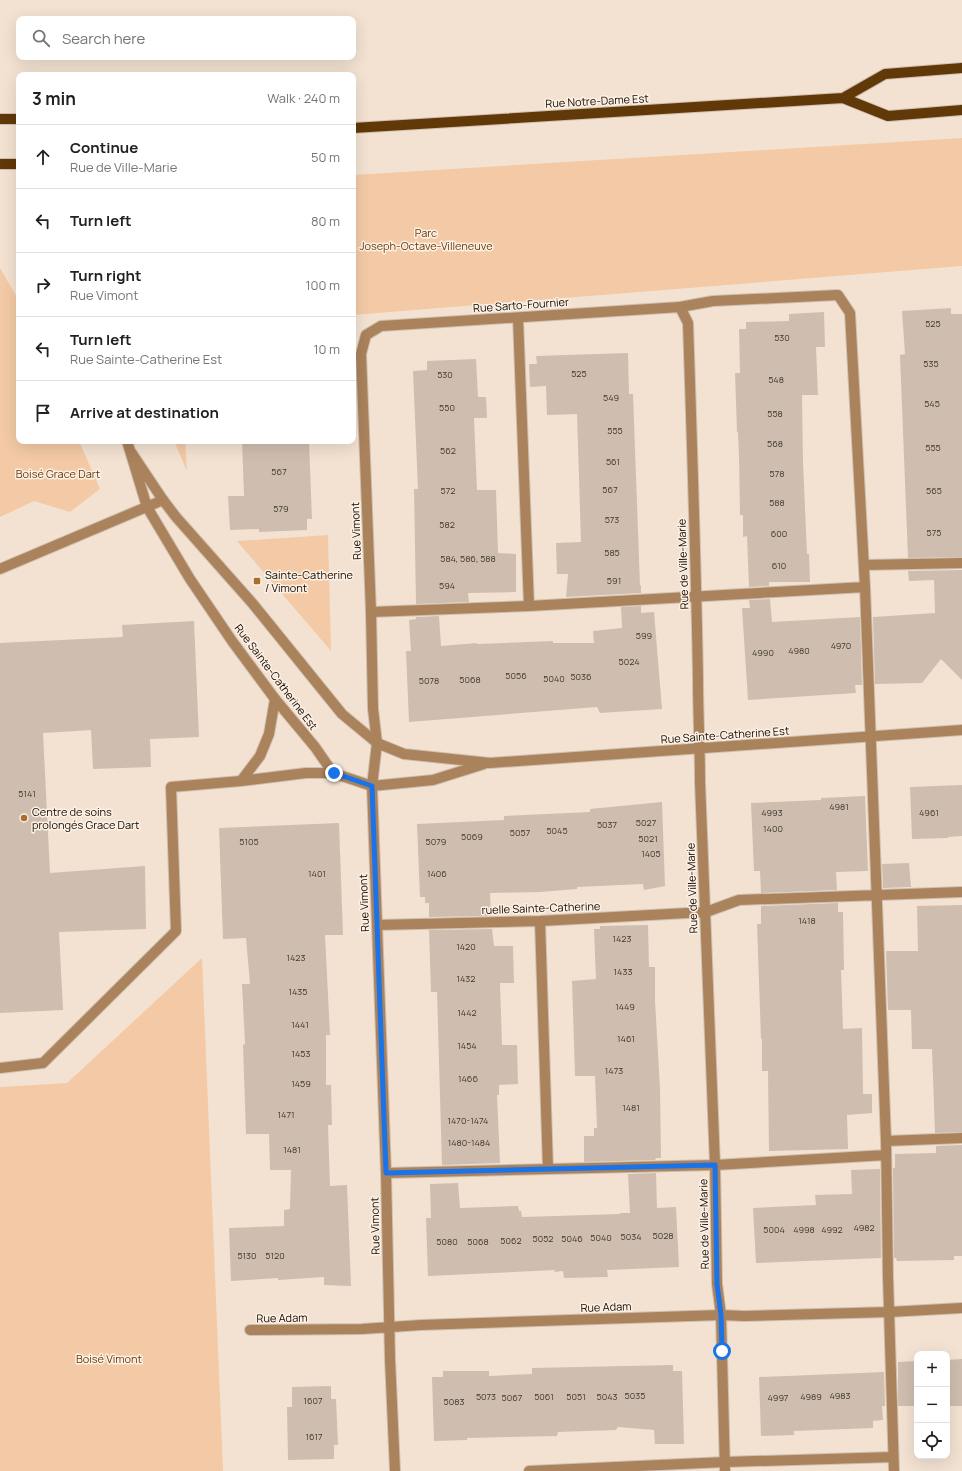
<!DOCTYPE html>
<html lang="en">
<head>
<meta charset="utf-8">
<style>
	:root { --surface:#fff; --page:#f2f2f2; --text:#202124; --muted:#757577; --line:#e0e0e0 }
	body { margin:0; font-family:Manrope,sans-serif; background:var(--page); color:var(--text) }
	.controls { position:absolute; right:12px; bottom:12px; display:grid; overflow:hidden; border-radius:8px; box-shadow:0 4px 16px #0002 }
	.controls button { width:36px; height:36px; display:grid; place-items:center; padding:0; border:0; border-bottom:1px solid var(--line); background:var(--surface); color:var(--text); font:20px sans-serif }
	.stop { position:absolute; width:12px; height:12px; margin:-9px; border:3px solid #1a73e8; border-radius:50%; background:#fff }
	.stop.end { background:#1a73e8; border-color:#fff; box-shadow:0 1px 4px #0008 }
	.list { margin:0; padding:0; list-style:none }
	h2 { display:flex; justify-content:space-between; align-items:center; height:52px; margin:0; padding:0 16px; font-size:17px }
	h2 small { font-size:13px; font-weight:400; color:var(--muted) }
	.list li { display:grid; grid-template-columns:26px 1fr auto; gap:12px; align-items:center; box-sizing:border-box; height:64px; padding:0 16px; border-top:1px solid var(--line) }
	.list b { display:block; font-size:15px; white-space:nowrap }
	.list p { margin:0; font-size:13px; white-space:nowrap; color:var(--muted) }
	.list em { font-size:13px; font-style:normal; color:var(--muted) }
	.icon { flex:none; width:22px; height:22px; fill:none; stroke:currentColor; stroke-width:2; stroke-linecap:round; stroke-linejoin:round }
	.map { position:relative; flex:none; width:962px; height:1471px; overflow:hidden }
	.search { position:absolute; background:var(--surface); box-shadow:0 4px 16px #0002; left:16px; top:16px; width:340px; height:44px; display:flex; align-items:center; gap:10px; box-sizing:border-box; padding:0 14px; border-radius:8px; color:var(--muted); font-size:15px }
	.panel { position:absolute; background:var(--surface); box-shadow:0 4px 16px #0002; left:16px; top:72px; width:340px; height:372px; border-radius:8px }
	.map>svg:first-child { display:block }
	.green { fill:#f3caa5 }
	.building { fill:#cfbeaf }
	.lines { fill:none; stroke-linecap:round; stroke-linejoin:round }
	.service-casing { stroke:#cfc0b1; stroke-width:12 }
	.minor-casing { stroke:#cfc0b1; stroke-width:12 }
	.tertiary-casing { stroke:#cfc0b1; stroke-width:12 }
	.primary-casing { stroke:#cfc0b1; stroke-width:12 }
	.service { stroke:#aa825c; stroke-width:10 }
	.minor { stroke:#aa825c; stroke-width:10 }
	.tertiary { stroke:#aa825c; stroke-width:10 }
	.primary { stroke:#613807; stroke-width:10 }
	.route { stroke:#1a73e8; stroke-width:5 }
	.poi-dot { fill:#a96e30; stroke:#fef0e3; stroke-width:1.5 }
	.labels { text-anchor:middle; stroke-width:3; stroke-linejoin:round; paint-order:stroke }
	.number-label { font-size:9px; fill:#403830 }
	.street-label { font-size:11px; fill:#100b06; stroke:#fef0e3 }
	.park-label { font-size:11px; fill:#633c10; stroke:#fef0e3 }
	.poi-label { font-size:11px; fill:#100b06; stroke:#fef0e3; text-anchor:start }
</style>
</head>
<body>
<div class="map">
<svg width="962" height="1471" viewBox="0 0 962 1471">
	<rect width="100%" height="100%" fill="#f3e2d2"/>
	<!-- green -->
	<path class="green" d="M962,138V266L353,315V175Z
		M0,268L19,301V441H79L100,489L70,512L34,501L0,517Z
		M174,441H185L187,471Z
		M328,535L331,651L237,541Z
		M202,958L223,1471H0V1087L67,1083Z"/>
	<!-- building -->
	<path class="building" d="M951,308V314H962V557L908,558L900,355L905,354L902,311Z
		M824,312L825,347H816L818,395H802L803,462L807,554H809L810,582H769V586L749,587L747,536L743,537V515H740L739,455L738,432H737L735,373H740L739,329H746V322L789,321V314Z
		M628,353L629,394H633L640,586L641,585V593L566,597L568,574H557L556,543L581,542L577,414L547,415L546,386L530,387L529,364H537L536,356Z
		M476,359L478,397H486L487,418H474L477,490H496L498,553L516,554V592L468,593L469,602L416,604L414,489H418L413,371L427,370V361Z
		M242,441H309L312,519H307V530L259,532V529L230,530L228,496H244Z
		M962,570V680L941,659L922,683L875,684L873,617L935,613L934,580L909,581L908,571Z
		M770,599L772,622L860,617L862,685H855L856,693L748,700L742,608H750L749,600Z
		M641,606V613L654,612L662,709L600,713L597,707L409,722L406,651H411L409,620L416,619V617L439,616L441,646L477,643V644L553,641V643H594L593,631L622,628L621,607Z
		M194,621L199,737L150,739L151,767L93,769L91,730L43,733L50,873L145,866L146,929L59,932L63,1010L0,1013V643L123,637L122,625Z
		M962,785V836L948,837V838L912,839L910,787Z
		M865,796L868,871L836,872L837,890L761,893L760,871H754L751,803L821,800V798Z
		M662,802L665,886L644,890L643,884L577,887V889L540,892L490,893L491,916L429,917V903H425V897H420L417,824L504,820V816L590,812V809Z
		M339,823L343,935H325L330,1035H326V1085H331L332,1125H328L330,1186L347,1185L351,1286L324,1285V1277L278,1280V1278L231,1281L229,1228L284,1226V1210L290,1209L291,1170H270L269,1134H246L243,1045L245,1044L242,984H250L246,938L223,939L219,828Z
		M909,863L911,887L883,888L882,864Z
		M838,903V912H843L844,970H841L843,1029L862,1028L863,1094H872V1113L847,1115L848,1149L769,1151L768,1071H762V1039H761L757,924H761V906Z
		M962,905V1132L935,1133L932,1049H912L911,1010H888L886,951H918L917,906Z
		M648,925L649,967H655V1001L660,1088L661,1158H656L655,1160L584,1162V1136H594V1128H597L595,1076H575L572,981L596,979L594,929H600V926Z
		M492,929L494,946H513L514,983H500L502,1045H517L518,1084L499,1085V1095H497L500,1163L442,1165L437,992H431L429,930Z
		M962,1145V1256H954V1260L897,1261L896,1258H894L893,1168H895V1154L936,1153V1146Z
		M880,1169L881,1258L756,1263L753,1208L816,1205L815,1195L852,1194L851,1170Z
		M656,1173L657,1208L676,1207L679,1267L607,1270L608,1277L564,1278L563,1271L554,1272L555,1270L428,1276L426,1218H431L430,1184L458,1183L460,1208L518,1206L519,1211H521L522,1217L620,1214V1213H630L628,1174Z
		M962,1359V1406H947V1360Z
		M917,1361V1406H898V1362Z
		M673,1365V1371H682L684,1444H655L654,1430L618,1427L616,1430L558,1432L557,1436L467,1438V1440L434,1441L432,1377H443V1371H489V1376L532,1374V1368Z
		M884,1372L885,1406H882L883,1420L873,1421V1428L794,1431V1435L761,1436L759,1377Z
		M331,1386V1399H336L338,1445H334V1459L288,1460L287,1407H292V1387Z"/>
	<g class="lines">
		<!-- service casing -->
		<g class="service-casing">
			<path id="service" d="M680,307L713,301L838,295L850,313L865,587L886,1141L888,1277L894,1471
				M518,318L529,606
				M864,565L962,563
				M0,569L163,500
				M371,612L529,606L865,587
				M241,781L260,756L269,734L275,699
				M540,921L548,1169
				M377,925L540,921L706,912L739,900L962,892
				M0,1068L43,1063L176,931L171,787L241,781L306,773H333
				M886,1141L962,1138
				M386,1173L715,1165L886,1155
				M529,1471L725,1462L893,1457"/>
		</g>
		<!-- minor casing -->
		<g class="minor-casing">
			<path id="minor" d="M250,1330L362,1329L421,1325L721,1315L744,1316L889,1312L962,1308
				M395,1471L390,1359L386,1173L372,786L377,743L373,709L371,612L361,354L366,335L381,326L680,307L688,323C692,442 696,560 698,679C698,714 700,748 700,782L715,1165L717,1284L721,1315L725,1471"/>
		</g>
		<!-- tertiary casing -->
		<g class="tertiary-casing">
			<path id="tertiary" d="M127,441L147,507L190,579L232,641L275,699L315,747L333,773L372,786L433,780L484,764
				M131,452L163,500L176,517L253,604L342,714L377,743L404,754L490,763L962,730"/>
		</g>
		<!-- primary casing -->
		<g class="primary-casing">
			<path id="primary" d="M843,98L885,74L962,68
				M0,119H19
				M353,128L843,98L888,116L962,110
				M0,164H19"/>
		</g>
		<!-- service -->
		<use href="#service" class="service"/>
		<!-- minor -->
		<use href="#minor" class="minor"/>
		<!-- tertiary -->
		<use href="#tertiary" class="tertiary"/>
		<!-- primary -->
		<use href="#primary" class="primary"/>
	</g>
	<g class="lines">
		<!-- route -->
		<path class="route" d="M334,773L372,786L386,1173L715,1165L717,1284L721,1315L722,1351"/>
	</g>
	<!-- markers -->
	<g class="poi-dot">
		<rect x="253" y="577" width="8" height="8" rx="2"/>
		<circle cx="24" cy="818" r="4"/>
	</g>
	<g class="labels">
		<!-- number labels -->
		<g class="number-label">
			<text x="933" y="327">525</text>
			<text x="782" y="341">530</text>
			<text x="931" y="367">535</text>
			<text x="579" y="377">525</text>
			<text x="445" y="378">530</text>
			<text x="776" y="383">548</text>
			<text x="611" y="401">549</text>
			<text x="932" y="407">545</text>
			<text x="447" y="411">550</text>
			<text x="775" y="417">558</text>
			<text x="615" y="434">555</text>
			<text x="775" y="447">568</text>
			<text x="933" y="451">555</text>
			<text x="448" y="454">562</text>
			<text x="613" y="465">561</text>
			<text x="279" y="475">567</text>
			<text x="777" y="477">578</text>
			<text x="610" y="493">567</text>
			<text x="448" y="494">572</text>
			<text x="934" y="494">565</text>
			<text x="777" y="506">588</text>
			<text x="281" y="512">579</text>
			<text x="612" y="523">573</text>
			<text x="447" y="528">582</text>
			<text x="934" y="536">575</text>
			<text x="779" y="537">600</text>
			<text x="612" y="556">585</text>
			<text x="468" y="562">584, 586, 588</text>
			<text x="779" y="569">610</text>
			<text x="614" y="584">591</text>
			<text x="447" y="589">594</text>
			<text x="644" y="639">599</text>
			<text x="841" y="649">4970</text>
			<text x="799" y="654">4980</text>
			<text x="763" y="656">4990</text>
			<text x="629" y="665">5024</text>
			<text x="516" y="679">5056</text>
			<text x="581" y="680">5036</text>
			<text x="554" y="682">5040</text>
			<text x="470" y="683">5068</text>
			<text x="429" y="684">5078</text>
			<text x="27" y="797">5141</text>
			<text x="839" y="810">4981</text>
			<text x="772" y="816">4993</text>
			<text x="929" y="816">4961</text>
			<text x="646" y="826">5027</text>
			<text x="607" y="828">5037</text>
			<text x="773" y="832">1400</text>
			<text x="557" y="834">5045</text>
			<text x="520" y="836">5057</text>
			<text x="472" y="840">5069</text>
			<text x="648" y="842">5021</text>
			<text x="249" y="845">5105</text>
			<text x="436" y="845">5079</text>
			<text x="651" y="857">1405</text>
			<text x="317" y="877">1401</text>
			<text x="437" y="877">1406</text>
			<text x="807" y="924">1418</text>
			<text x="622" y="942">1423</text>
			<text x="466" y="950">1420</text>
			<text x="296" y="961">1423</text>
			<text x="623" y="975">1433</text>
			<text x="466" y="982">1432</text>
			<text x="298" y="995">1435</text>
			<text x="625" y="1010">1449</text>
			<text x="467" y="1016">1442</text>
			<text x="300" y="1028">1441</text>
			<text x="626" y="1042">1461</text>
			<text x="467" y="1049">1454</text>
			<text x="301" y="1057">1453</text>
			<text x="614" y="1074">1473</text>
			<text x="468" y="1082">1466</text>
			<text x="301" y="1087">1459</text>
			<text x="631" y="1111">1481</text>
			<text x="286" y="1118">1471</text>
			<text x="468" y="1124">1470-1474</text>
			<text x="469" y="1146">1480-1484</text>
			<text x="292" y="1153">1481</text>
			<text x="864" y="1231">4982</text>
			<text x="774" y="1233">5004</text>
			<text x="804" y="1233">4998</text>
			<text x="832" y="1233">4992</text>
			<text x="663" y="1239">5028</text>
			<text x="631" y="1240">5034</text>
			<text x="601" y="1241">5040</text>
			<text x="543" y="1242">5052</text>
			<text x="572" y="1242">5046</text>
			<text x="511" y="1244">5062</text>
			<text x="447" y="1245">5080</text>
			<text x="478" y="1245">5068</text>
			<text x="247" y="1259">5130</text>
			<text x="275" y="1259">5120</text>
			<text x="635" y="1399">5035</text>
			<text x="840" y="1399">4983</text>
			<text x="486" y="1400">5073</text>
			<text x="544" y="1400">5061</text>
			<text x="576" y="1400">5051</text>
			<text x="607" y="1400">5043</text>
			<text x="811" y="1400">4989</text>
			<text x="512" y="1401">5067</text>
			<text x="778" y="1401">4997</text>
			<text x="313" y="1404">1607</text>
			<text x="454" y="1405">5083</text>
			<text x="314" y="1440">1617</text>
		</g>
		<!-- street labels -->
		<g class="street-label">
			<text transform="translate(597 101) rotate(-3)" y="4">Rue Notre-Dame Est</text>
			<text transform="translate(521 305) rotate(-4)" y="4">Rue Sarto-Fournier</text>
			<text transform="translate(356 531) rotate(-92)" y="4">Rue Vimont</text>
			<text transform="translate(683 564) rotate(-92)" y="4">Rue de Ville-Marie</text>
			<text transform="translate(276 677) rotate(53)" y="4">Rue Sainte-Catherine Est</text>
			<text transform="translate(725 735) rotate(-4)" y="4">Rue Sainte-Catherine Est</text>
			<text transform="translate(692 888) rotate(-92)" y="4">Rue de Ville-Marie</text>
			<text transform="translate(364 903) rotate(-92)" y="4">Rue Vimont</text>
			<text transform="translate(541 908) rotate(-2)" y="4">ruelle Sainte-Catherine</text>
			<text transform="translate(704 1224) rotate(-91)" y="4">Rue de Ville-Marie</text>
			<text transform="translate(375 1226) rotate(-91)" y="4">Rue Vimont</text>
			<text transform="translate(606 1307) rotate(-2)" y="4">Rue Adam</text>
			<text transform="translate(282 1318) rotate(-1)" y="4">Rue Adam</text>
		</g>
		<!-- park labels -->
		<g class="park-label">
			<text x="426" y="237">Parc<tspan x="426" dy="13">Joseph-Octave-Villeneuve</tspan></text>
			<text x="58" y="478">Boisé Grace Dart</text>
			<text x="109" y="1363">Boisé Vimont</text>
		</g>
		<!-- poi labels -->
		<g class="poi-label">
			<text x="265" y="579">Sainte-Catherine<tspan x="265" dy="13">/ Vimont</tspan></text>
			<text x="32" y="816">Centre de soins<tspan x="32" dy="13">prolongés Grace Dart</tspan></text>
		</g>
	</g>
</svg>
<div class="controls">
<button>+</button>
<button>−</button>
<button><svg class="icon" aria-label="locate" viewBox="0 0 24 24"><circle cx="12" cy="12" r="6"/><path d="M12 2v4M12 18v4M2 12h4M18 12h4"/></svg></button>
</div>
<div class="stop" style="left:722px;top:1351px"></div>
<div class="stop end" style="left:334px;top:773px"></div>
<div class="search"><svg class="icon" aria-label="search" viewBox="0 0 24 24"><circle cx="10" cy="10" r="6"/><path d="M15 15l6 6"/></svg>Search here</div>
<section class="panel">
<h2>3 min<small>Walk · 240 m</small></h2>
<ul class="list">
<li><svg class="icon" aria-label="ahead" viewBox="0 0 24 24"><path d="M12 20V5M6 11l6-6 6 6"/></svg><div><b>Continue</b><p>Rue de Ville-Marie</p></div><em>50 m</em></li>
<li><svg class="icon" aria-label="left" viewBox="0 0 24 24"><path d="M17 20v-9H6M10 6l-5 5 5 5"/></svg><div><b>Turn left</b></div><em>80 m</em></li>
<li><svg class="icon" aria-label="right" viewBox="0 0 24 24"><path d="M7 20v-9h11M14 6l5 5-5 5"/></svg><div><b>Turn right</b><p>Rue Vimont</p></div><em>100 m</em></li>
<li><svg class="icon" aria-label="left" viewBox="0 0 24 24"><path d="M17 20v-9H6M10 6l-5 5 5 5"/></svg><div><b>Turn left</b><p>Rue Sainte-Catherine Est</p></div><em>10 m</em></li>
<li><svg class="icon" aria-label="arrive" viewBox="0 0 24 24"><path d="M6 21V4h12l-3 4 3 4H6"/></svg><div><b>Arrive at destination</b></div></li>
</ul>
</section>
</div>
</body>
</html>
